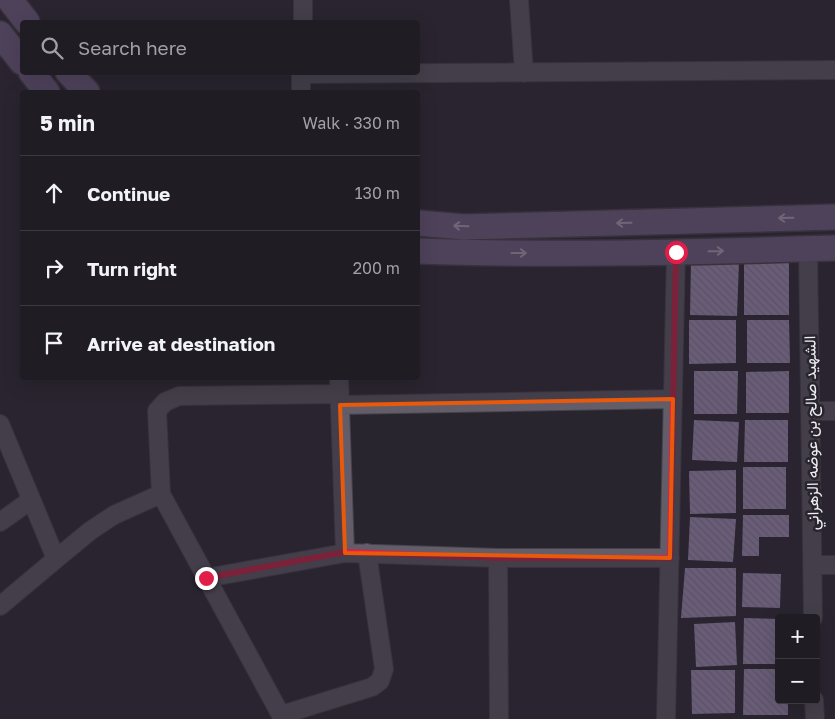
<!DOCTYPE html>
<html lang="en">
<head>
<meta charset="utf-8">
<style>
	:root { --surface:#1f1c23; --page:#27252b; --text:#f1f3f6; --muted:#a1a1a6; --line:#3c3a41 }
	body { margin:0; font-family:"Golos Text",Vazirmatn,sans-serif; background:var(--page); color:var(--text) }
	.controls { position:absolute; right:15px; bottom:15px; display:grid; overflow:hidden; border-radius:5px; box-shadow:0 5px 20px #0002 }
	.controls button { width:45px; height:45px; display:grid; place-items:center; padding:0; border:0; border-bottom:1px solid var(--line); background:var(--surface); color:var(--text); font:25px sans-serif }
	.stop { position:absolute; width:15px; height:15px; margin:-11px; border:4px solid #e11d48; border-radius:50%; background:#fff }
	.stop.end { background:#e11d48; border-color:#fff; box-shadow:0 1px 5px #0008 }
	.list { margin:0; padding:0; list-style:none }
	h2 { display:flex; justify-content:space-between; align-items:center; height:65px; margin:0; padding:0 20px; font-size:21px }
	h2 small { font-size:16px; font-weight:400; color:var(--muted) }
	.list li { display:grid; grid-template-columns:32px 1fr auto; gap:15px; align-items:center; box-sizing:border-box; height:75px; padding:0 20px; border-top:1px solid var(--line) }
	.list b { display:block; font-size:19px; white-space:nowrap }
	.list em { font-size:16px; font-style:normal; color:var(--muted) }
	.icon { flex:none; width:28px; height:28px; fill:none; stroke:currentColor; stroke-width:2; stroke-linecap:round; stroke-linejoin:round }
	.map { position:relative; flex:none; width:835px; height:719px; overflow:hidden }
	.search { position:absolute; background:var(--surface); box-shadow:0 5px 20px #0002; left:20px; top:20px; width:400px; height:55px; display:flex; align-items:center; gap:12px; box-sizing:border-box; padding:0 18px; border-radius:5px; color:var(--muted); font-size:19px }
	.panel { position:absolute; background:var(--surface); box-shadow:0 5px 20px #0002; left:20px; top:90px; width:400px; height:290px; border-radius:5px }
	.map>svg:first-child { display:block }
	.building { fill:url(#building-back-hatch) }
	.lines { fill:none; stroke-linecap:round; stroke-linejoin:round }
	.street-casing { stroke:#47434c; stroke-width:20 }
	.secondary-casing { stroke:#47434c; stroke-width:28 }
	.street { stroke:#625d68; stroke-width:18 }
	.secondary { stroke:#7a6790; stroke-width:25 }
	.oneway { stroke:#c0b7cb }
	.route { stroke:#e11d48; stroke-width:6 }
	.marked { fill:none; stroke:#e8590c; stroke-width:4; stroke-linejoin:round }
	.labels { text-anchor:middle; stroke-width:5; stroke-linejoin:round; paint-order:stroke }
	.street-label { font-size:16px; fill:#efecf3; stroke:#29252f }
</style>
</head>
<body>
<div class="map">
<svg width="835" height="719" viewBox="0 0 835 719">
	<defs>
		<pattern id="building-back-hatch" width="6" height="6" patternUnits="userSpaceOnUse" patternTransform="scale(1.25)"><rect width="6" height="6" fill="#b4a1cc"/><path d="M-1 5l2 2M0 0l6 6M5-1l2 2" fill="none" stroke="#998aab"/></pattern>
	</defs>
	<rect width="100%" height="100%" fill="#29252f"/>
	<!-- building -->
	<path class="building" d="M691,261L739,262L737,316L690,315Z
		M744,262H789V315H744Z
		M689,320H736V363L689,364Z
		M747,320H789L790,363H747Z
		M694,371H738L737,414H694Z
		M789,371V413H746V372Z
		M694,420L739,422L737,462L692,460Z
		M745,420H788V462H744Z
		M743,467H786V509H743Z
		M736,470V513L690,514L689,471Z
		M743,515H789V537H759V556H742Z
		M690,517L736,519L733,562L688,560Z
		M685,568H736V616L681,618Z
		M743,573L781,574L780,608L742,607Z
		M744,618L779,619V664H743Z
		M735,622L737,665L696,667L694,624Z
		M744,669H779V700H788V715H743Z
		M691,670H735V713L692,714Z"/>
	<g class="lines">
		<!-- street casing -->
		<g class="street-casing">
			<path id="street" d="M519,0L524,73
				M303,22V0
				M301,74L835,70
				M301,92V72
				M808,249L813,618
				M339,378L345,553
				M340,405L673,399
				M810,411H835
				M0,424L56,559L90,531L114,515L161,494
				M0,522L31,500
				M498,558L499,719
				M813,565H835
				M206,578L345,553L498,558H670
				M0,606L56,559
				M814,700L815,719
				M281,715L372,687L380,681L384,669L367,553
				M283,719L161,494L157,411L165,402L179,396L339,394
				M666,719L676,252"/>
		</g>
		<!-- secondary casing -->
		<g class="secondary-casing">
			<path id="secondary" d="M10,0L27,22
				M0,34L22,62
				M31,72L47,92
				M68,72L87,92
				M418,223L464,227L835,217
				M418,251C557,256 696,252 835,248"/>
		</g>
		<!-- street -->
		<use href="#street" class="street"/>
		<!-- secondary -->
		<use href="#secondary" class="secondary"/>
	</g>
	<!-- one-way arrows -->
	<defs><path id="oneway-shaft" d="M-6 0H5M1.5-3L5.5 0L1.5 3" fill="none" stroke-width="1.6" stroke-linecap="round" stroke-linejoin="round" transform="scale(1.25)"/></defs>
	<g class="oneway">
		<use href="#oneway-shaft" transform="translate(786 218) rotate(179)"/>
		<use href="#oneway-shaft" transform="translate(624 223) rotate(179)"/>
		<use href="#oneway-shaft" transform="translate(461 226) rotate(-178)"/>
		<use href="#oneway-shaft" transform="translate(716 251) rotate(-1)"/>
		<use href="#oneway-shaft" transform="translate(519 253)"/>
	</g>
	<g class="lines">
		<!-- route -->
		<path class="route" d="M206,578L345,552L498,558H670L676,252"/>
	</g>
	<!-- marked area -->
	<path d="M0 0H835V719H0ZM673,399L670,558L345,553L340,405Z" fill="#29252f" fill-opacity=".55" fill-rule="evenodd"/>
	<path class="marked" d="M673,399L670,558L345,553L340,405Z"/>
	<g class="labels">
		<!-- street labels -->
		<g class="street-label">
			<text transform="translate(811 433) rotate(-91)" y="6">الشهيد صالح بن عوضه الزهراني</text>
		</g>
	</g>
</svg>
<div class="controls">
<button>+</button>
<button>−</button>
</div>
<div class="stop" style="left:676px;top:252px"></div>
<div class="stop end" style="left:206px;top:578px"></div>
<div class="search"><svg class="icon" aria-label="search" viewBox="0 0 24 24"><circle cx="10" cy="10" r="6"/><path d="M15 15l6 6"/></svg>Search here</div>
<section class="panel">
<h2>5 min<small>Walk · 330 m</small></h2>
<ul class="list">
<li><svg class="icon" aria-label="ahead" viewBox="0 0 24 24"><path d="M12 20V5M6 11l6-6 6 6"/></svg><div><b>Continue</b></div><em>130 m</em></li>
<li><svg class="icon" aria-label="right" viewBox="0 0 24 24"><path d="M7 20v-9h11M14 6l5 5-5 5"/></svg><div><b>Turn right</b></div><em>200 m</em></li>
<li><svg class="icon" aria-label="arrive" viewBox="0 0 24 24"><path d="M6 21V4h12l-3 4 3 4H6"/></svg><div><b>Arrive at destination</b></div></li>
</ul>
</section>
</div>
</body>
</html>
